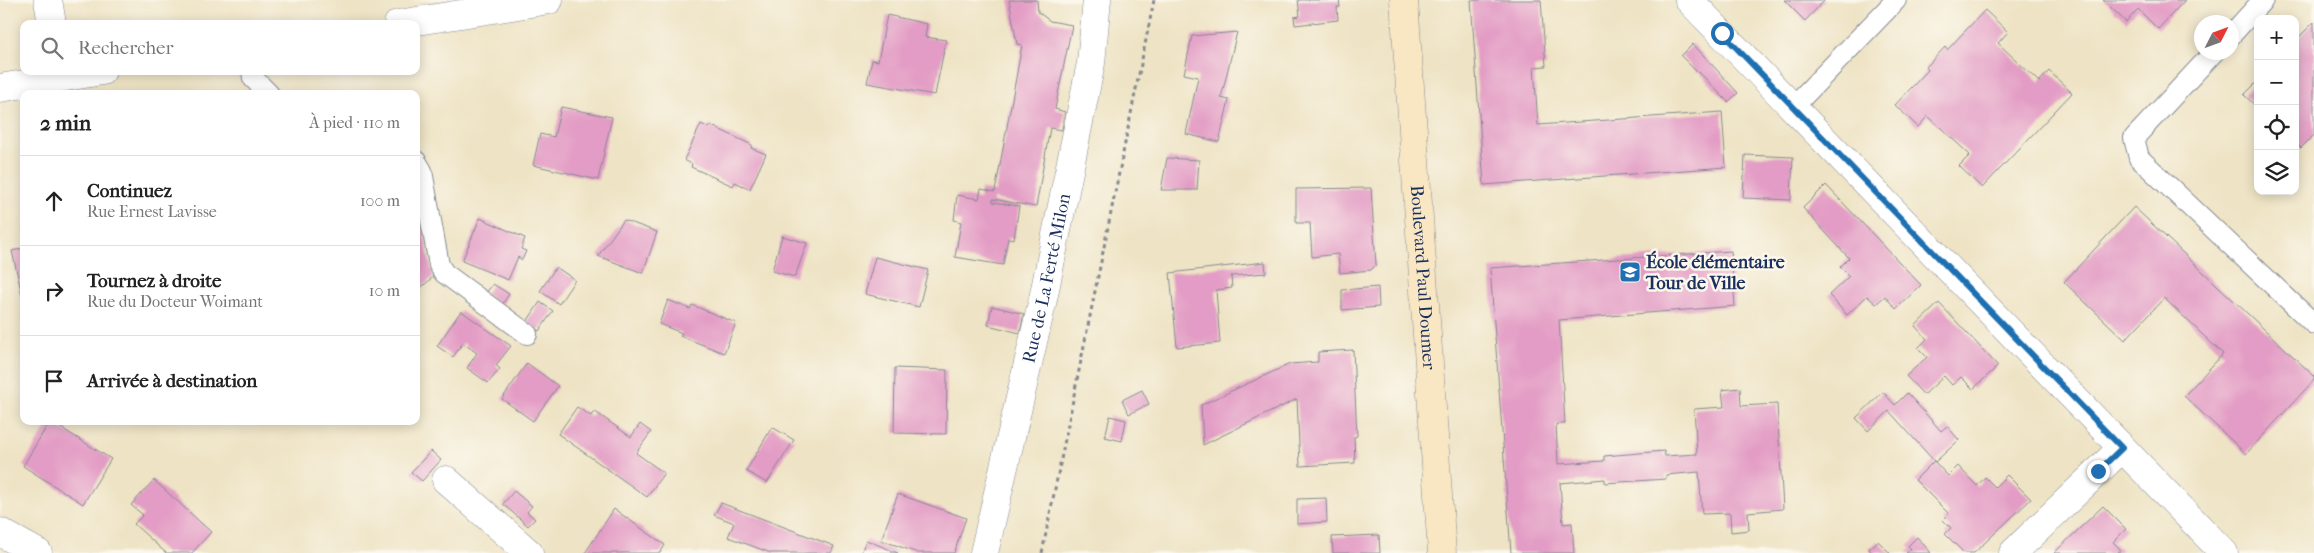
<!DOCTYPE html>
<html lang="fr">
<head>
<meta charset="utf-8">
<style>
	:root { --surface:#fff; --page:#f6f6f6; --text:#222; --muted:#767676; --line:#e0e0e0 }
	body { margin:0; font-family:"IM FELL French Canon",serif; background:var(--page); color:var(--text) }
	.controls { position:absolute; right:15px; top:15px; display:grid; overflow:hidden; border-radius:10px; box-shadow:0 2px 12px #0003 }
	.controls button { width:45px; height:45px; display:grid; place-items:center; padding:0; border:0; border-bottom:1px solid var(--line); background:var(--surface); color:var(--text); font:25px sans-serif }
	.compass { position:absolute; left:2194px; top:15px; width:45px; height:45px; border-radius:50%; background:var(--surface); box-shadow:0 2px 12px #0003; rotate:48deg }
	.stop { position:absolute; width:15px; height:15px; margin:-11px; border:4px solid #1f6fb2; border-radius:50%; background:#fff }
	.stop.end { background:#1f6fb2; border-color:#fff; box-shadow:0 1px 5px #0008 }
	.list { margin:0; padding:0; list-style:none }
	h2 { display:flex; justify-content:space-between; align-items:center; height:65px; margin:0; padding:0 20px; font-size:21px }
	h2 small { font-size:16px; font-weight:400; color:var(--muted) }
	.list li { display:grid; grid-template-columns:32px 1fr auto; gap:15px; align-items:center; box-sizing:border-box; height:90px; padding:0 20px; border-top:1px solid var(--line) }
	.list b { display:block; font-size:19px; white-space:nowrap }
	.list p { margin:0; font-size:16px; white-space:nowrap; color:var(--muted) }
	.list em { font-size:16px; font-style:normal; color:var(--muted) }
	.icon { flex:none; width:28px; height:28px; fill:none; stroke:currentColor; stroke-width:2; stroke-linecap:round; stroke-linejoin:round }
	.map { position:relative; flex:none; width:2314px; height:553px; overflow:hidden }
	.search { position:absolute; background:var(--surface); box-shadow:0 2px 12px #0003; left:20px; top:20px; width:400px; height:55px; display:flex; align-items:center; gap:12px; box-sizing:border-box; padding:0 18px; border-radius:10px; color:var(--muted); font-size:19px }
	.panel { position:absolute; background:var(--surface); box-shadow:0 2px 12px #0003; left:20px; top:90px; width:400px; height:335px; border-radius:10px }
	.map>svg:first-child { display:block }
	.building { fill:#e39cc5 }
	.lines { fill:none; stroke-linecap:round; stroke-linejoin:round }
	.service-casing { stroke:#848991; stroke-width:22 }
	.minor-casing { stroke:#848991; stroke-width:29 }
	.secondary-casing { stroke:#848991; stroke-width:29 }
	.path { stroke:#848991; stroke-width:3; stroke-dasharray:4 4; stroke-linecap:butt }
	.service { stroke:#fff; stroke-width:20 }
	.minor { stroke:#fff; stroke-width:28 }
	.secondary { stroke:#f9e7c3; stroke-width:28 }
	.route { stroke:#1f6fb2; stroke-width:6 }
	.labels { text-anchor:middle; stroke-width:5; stroke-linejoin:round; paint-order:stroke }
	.poi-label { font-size:18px; font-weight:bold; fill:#1b2f5e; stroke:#fbf7ec; text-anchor:start }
	.street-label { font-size:18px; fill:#1b2f5e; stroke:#fbf7ec }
</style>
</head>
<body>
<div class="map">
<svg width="2314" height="553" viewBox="0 0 2314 553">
	<rect width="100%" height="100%" fill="#fbf7ec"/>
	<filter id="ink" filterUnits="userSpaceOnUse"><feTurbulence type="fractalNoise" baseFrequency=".02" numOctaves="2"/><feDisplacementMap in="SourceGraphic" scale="10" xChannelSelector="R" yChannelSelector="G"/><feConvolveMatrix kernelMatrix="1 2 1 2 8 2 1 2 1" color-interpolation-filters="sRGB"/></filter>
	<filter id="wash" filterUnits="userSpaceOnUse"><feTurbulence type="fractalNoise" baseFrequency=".0096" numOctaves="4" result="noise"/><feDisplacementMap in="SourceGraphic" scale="20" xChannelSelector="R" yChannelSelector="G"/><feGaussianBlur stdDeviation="1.12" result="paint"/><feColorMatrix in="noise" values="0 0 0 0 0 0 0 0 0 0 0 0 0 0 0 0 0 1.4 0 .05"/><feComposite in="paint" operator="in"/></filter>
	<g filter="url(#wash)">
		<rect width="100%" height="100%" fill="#eee3c4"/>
		<g id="blocks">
			<!-- building -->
			<path class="building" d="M1009,0H1037L1038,12L1050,21L1072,25L1055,109L1065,112L1062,130L1050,128L1036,207L993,199V202L1019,206L1014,239L1008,238L1003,265L955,257L961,222L954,220L957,195L979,199L981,189L995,192L1022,45L1017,44Z
				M1298,0H1339L1340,7H1337L1338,20L1295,25L1294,17L1300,16Z
				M1471,0H1541L1546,66L1534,67L1538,125L1722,112L1726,167L1484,185Z
				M1784,0H1825L1805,21Z
				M2103,0H2185L2158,29L2138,9L2126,22Z
				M1985,10L2008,32L1998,43L2039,82L2049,71L2072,93L1982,188L1959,166L1970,155L1928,116L1918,127L1895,105L1928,70L1926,67L1945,47L1947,50Z
				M887,15L927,24L925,37L946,40L935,95L867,83L872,60L878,61Z
				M2314,22V135L2301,148L2295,143V41Z
				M1237,32L1221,98L1229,100L1219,142L1186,134L1198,77L1184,74L1192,36Z
				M1693,44L1738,93L1728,102L1699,72L1698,73L1681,56Z
				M2258,81V108L2244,95Z
				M561,107L612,117L598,180L533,165L540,134L554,137Z
				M701,124L709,128L710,125L752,145L751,148L766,154L750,189L735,182L733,186L691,167L692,164L684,160Z
				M1745,155L1793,157L1791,200L1743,198Z
				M1167,158L1199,160L1197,190H1161Z
				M1826,185L1921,285L1896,309L1885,296L1876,304L1867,296L1847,315L1829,295L1849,276L1840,267L1849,258L1803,208Z
				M1371,188L1376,265L1371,270L1340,273L1338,254L1312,257L1310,223H1296V189Z
				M2134,207L2314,376V380L2246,454L2184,396L2223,354L2164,298L2125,340L2064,282Z
				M480,218L525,238L521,249L526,251L522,260L518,257L508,280L462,261Z
				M624,220L657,232L643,273L598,256Z
				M422,226L433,277L416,292V227Z
				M782,236L807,243L795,277L772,271Z
				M24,248V299H23L12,251Z
				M1731,251L1735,306L1559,320L1565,424H1556L1558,464L1604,461V456L1664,451L1665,456L1697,454L1694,409L1724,407L1722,390L1740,388L1741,406L1777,404L1783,509L1748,512L1749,530L1731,532L1730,513L1702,514L1699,472L1666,475V479L1605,483V479L1560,483L1563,524L1572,523L1574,553H1511L1490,268Z
				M875,257L928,270L919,307L865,294Z
				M1265,262L1266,273L1231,276L1232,288L1216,290L1220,343L1177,347L1170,273Z
				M556,267L575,280L559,304L540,291Z
				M493,284L509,294L502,305L485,294Z
				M1378,287L1379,307L1342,310V290Z
				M668,300L690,309L692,305L736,323L724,353L680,336L682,333L659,324Z
				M540,302L553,311L539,331L526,323Z
				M1939,303L1998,366L1973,389L1961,377L1952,385L1944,376L1924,395L1906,376L1927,357L1918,348L1927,339L1915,326Z
				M992,306L1024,314L1020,333L988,325Z
				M461,311L511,346L496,365L500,369L488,383L467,368L477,353L463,343L453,357L437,346Z
				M1353,350L1357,436L1354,437L1355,463L1300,466L1297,399L1203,445L1201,405L1290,364L1318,362V352Z
				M527,363L558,386L533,421L502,399Z
				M895,368L947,370L946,434L894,433Z
				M1142,390L1149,404L1129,414L1122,400Z
				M1883,392L1895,405L1907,393L1941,431L1947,426L1959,440L1935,462L1889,411L1868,431L1856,418Z
				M577,407L591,416L594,411L631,437L640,424L651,432L636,453L664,473L647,497L558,434Z
				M1110,416L1126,420L1122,441L1105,437Z
				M50,421L111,459L83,504L23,466Z
				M772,427L794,440L767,483L746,471Z
				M431,451L441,460L422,481L411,472Z
				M1934,461L1948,476L1958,466L1977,486L1985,477L1995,487L2007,475L2031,499L1974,553H1964L1945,534L1951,528L1943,520L1949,514L1915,480Z
				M154,480L211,532L192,553H166L134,524L143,515L131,505Z
				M514,491L532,506L527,512L535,519L528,526L503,504Z
				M898,494L966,518L954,553H918L881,540Z
				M1326,498L1327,522L1297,524V499Z
				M721,503L834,546L831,553H771L728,537L734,523L714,515Z
				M2103,506L2126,529L2113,542L2121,550L2117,553H2054Z
				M614,509L665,545L660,553H585Z
				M1379,535L1380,553H1333L1332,537Z
				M1917,537L1931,553H1906L1911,549L1908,546Z
				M866,540L898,553H861Z
				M1878,541L1890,553H1872L1869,549Z"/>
		</g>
	</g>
	<g filter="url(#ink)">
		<use href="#blocks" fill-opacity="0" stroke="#848991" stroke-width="1"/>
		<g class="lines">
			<!-- service casing -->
			<g class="service-casing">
				<path id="service" d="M2232,34L2263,0
					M2214,52L2134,138L2139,158L2314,324
					M252,71L253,78L269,94
					M1793,107L1896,0
					M416,161L422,171L439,265L444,273L527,334"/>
			</g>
			<!-- minor casing -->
			<g class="minor-casing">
				<g id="minor">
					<path d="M48,0L52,24"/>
					<path d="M1689,0L2224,553"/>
					<path d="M398,24L549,0"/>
					<path d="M0,88L102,71"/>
					<path d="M446,480L529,553"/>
					<path d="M0,532L38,553"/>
					<path id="s1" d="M984,553L1043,299L1091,63L1097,0"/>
					<path d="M2013,553L2122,448"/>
				</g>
			</g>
			<!-- secondary casing -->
			<g class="secondary-casing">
				<g id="secondary">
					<path id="s2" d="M1404,0L1442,553"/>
				</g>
			</g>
			<!-- path -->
			<path class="path" d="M1042,553L1154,0"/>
			<!-- service -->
			<use href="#service" class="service"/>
			<!-- minor -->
			<use href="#minor" class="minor"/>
			<!-- secondary -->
			<use href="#secondary" class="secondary"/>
		</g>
	</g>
	<g class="lines" filter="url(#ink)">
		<!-- route -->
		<path class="route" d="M1722,33L2122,448L2098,471"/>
	</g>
	<!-- icons -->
	<defs>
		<g id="school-square" transform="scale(1.125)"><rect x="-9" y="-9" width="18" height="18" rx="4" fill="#1f6fb2" stroke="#fbf7ec"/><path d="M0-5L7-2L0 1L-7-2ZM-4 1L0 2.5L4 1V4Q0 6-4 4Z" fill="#fff"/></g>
	</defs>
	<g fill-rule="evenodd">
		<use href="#school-square" x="1630" y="272"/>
	</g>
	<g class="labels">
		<!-- poi labels -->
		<g class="poi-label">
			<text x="1646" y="268">École élémentaire<tspan x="1646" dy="21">Tour de Ville</tspan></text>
		</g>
		<!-- street labels -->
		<g class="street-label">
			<text dy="6" stroke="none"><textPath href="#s2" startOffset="278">Boulevard Paul Doumer</textPath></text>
			<text dy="6" stroke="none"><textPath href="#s1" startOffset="282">Rue de La Ferté Milon</textPath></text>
		</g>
	</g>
</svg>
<div class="controls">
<button>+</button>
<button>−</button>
<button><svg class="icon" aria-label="locate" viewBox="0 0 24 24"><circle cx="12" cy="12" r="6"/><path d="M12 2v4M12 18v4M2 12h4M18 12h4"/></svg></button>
<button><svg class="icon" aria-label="layers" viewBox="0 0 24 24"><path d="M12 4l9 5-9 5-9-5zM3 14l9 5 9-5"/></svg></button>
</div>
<svg class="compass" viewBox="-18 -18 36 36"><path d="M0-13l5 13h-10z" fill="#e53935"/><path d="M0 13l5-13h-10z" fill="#767676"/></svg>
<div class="stop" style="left:1722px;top:33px"></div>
<div class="stop end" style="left:2098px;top:471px"></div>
<div class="search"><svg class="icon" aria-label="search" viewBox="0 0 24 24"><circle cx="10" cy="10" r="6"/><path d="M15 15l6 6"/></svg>Rechercher</div>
<section class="panel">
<h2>2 min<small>À pied · 110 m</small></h2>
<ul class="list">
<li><svg class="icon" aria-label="ahead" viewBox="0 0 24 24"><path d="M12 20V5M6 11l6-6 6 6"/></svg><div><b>Continuez</b><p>Rue Ernest Lavisse</p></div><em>100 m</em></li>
<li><svg class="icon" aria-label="right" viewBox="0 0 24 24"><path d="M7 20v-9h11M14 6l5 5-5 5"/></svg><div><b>Tournez à droite</b><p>Rue du Docteur Woimant</p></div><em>10 m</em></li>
<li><svg class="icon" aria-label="arrive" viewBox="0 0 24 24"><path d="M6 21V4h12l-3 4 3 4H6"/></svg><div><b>Arrivée à destination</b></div></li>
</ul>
</section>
</div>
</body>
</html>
